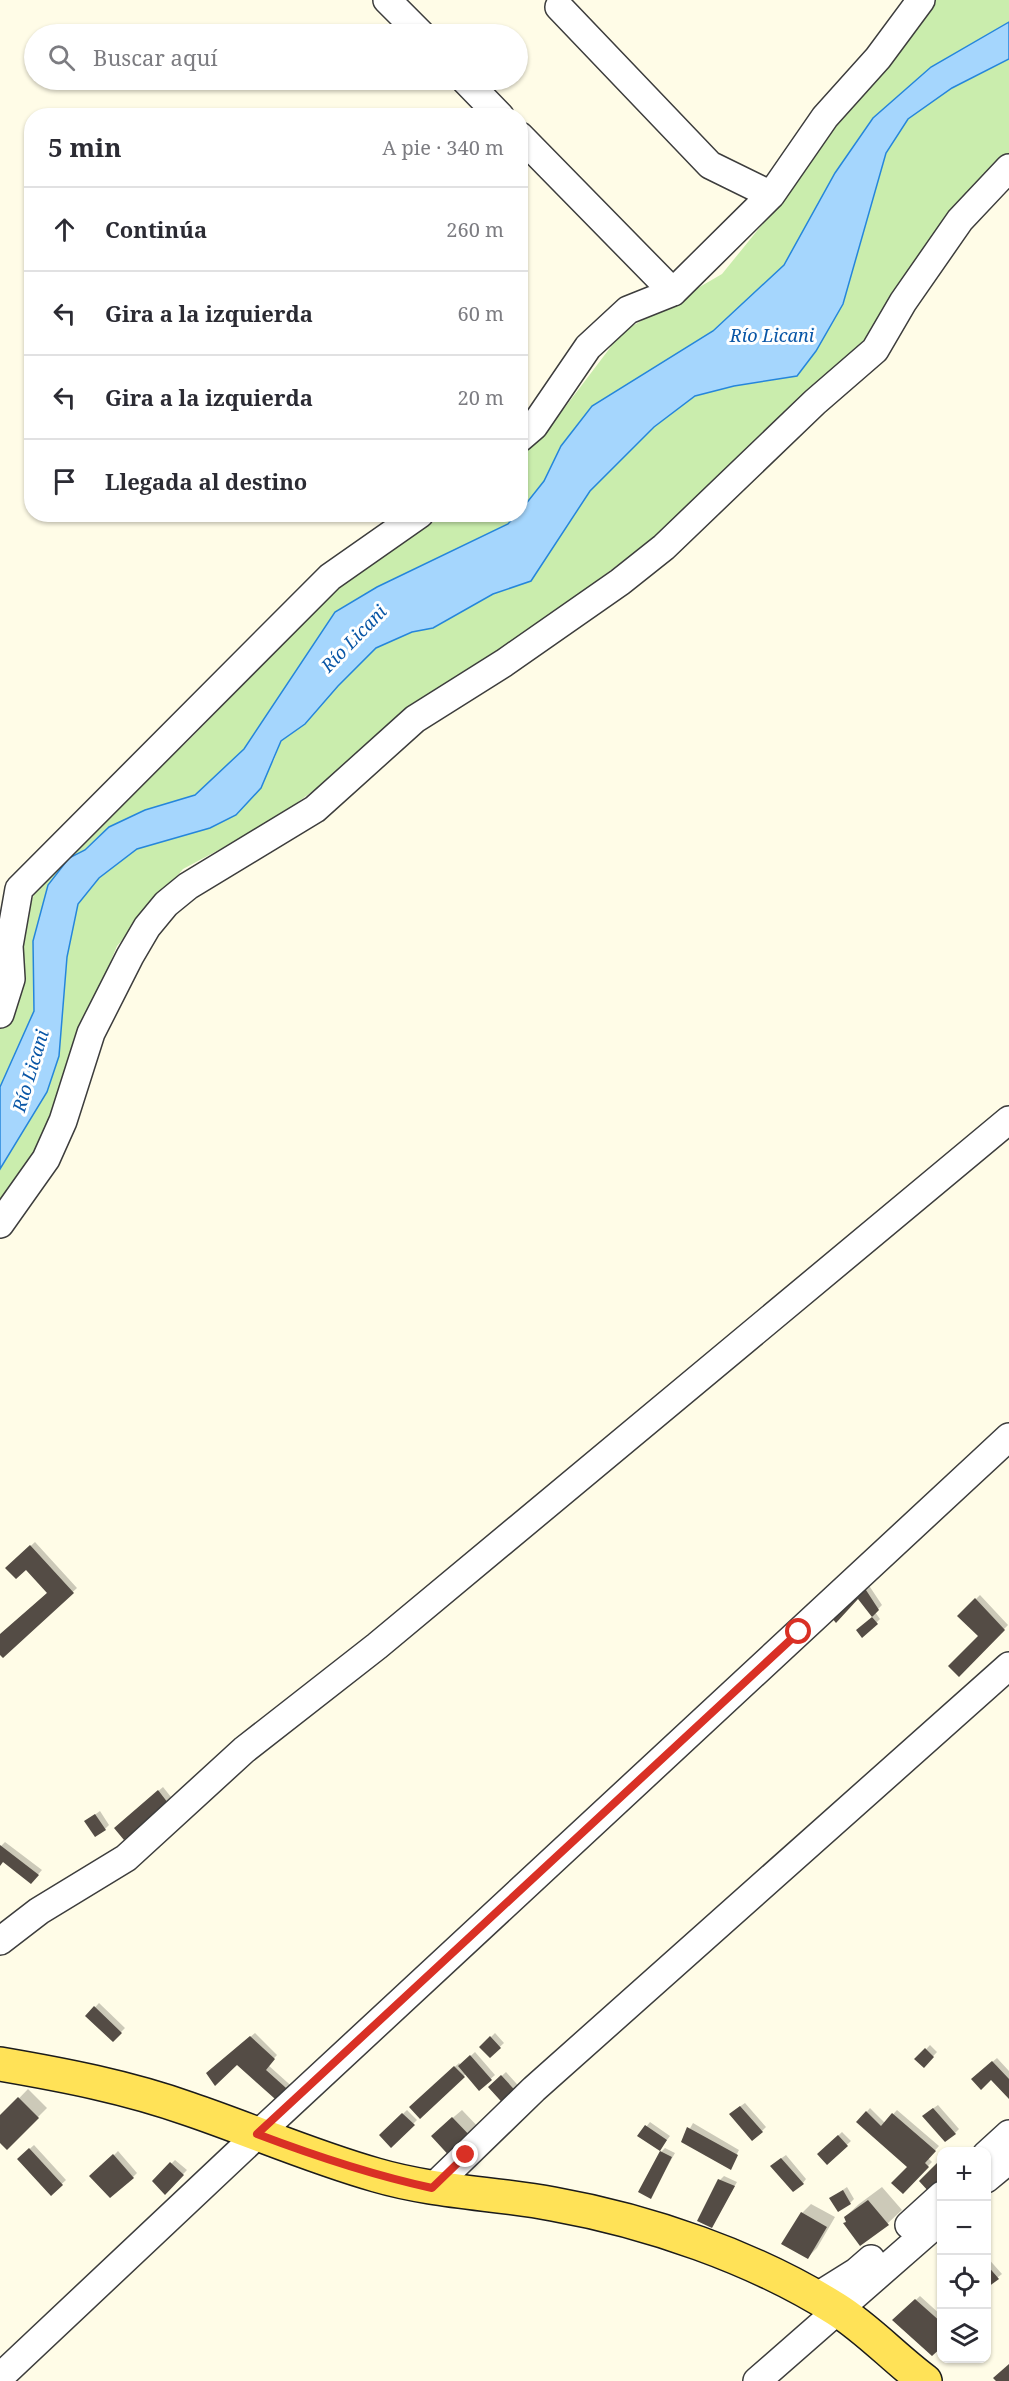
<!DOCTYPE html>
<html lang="es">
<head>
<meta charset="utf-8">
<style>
	:root { --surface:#fff; --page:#f7f7f7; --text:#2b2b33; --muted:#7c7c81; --line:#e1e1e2 }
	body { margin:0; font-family:"Noto Serif",serif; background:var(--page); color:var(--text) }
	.controls { position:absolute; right:18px; bottom:18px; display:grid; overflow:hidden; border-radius:12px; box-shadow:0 2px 4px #0004 }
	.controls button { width:54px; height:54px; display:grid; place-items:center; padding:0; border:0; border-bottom:2px solid var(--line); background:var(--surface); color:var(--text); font:30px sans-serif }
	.stop { position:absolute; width:18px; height:18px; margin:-14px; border:4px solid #d93025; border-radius:50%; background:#fff }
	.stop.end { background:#d93025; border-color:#fff; box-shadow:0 2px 6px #0008 }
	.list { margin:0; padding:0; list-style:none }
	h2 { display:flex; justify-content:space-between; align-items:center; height:78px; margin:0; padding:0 24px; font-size:26px }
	h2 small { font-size:20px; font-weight:400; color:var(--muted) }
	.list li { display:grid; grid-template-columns:39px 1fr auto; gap:18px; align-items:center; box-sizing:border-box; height:84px; padding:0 24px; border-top:2px solid var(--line) }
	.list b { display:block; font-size:22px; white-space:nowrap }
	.list em { font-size:20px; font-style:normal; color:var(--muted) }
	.icon { flex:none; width:33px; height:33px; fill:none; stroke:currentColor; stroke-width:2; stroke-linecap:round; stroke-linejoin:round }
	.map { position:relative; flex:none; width:1009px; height:2381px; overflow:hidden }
	.search { position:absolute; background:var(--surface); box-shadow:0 2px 4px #0004; left:24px; top:24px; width:504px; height:66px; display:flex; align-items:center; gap:15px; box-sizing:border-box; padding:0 21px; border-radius:33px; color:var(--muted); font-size:22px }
	.panel { position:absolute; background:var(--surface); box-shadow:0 2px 4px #0004; left:24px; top:108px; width:504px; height:414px; border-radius:24px }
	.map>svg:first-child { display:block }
	.green { fill:#caedad }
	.water { fill:#a5d6fd; stroke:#2586db; stroke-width:1.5 }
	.shadow { fill:#0003 }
	.building { fill:#544c45 }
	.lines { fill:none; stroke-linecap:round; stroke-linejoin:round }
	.minor-casing { stroke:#3d3d3d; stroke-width:30 }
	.major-casing { stroke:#1b1b1b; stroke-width:36 }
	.minor { stroke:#fff; stroke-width:27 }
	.major { stroke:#ffe257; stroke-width:33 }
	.route { stroke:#d93025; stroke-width:8 }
	.labels { text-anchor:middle; stroke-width:6; stroke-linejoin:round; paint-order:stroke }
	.water-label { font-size:18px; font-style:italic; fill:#0956a6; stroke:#fff }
</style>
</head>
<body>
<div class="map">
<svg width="1009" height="2381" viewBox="0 0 1009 2381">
	<rect width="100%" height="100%" fill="#fffce7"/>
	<!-- green -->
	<path class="green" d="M927,0H1009V22L931,67L835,173L784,265L713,331L592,406L561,446L544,481L521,510V455L541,439L622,332L722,274L787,194Z
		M1009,59V159L882,330L665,530L271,822L183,869L117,946L74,1050L42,1141L0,1207V1169L47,1092L59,1056L67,957L78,903L99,878L137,849L210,828L274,760L281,741L305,724L338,686L376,648L412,632L433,628L493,594L531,581L590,491L654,427L695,396L734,386L797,376L816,351L843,304L886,153L908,119L952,88Z
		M444,515H516L508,524L377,587L335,612L244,749L195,796L145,810L109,827L85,850L69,858L48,885L33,941L34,1011L0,1087V1011L24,920L37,887L118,804L187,742L302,625L328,593Z"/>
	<!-- water -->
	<path class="water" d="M1009,22V59L952,88L908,119L886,153L843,304L816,351L797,376L734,386L695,396L654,427L590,491L531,581L493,594L433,628L412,632L376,648L338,686L305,724L281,741L261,788L236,815L210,828L137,849L99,878L78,904L67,957L59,1056L47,1092L0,1169V1087L34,1011L33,941L48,885L69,858L85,850L109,827L145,810L195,795L244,749L335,612L377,587L508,524L516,515L520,514L521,510L544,481L561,446L592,406L713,331L784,265L835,173L873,118L931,67Z"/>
	<!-- shadow -->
	<path class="shadow" d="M35,1542L77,1588L3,1656L0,1653V1636L48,1592L26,1568H7Z
		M868,1584L882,1605L875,1612L880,1619L876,1623L862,1626L873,1617L859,1597Z
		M980,1595L1008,1625L959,1675L980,1636L959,1616Z
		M163,1787L171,1797L124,1838L120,1824Z
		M100,1811L109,1825L105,1829L86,1821Z
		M5,1842L42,1870L31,1882L3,1860L0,1864V1847Z
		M99,2003L125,2028L113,2040L87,2016Z
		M255,2033L277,2055L268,2065L297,2091L283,2104L237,2063L212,2069Z
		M495,2033L504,2043L490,2056L481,2047Z
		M930,2045L937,2052L924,2066L917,2059Z
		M475,2052L495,2075L479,2089L466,2074L420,2117L411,2107L459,2063L461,2065Z
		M997,2058L1009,2071V2097L991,2078L977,2075Z
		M506,2072L525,2093L490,2087Z
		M28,2089L47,2108L7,2148L0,2141V2118Z
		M745,2103L766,2127L762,2131L735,2110Z
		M938,2105L959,2129L955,2133L928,2112Z
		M870,2108L885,2123L897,2110L939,2146L928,2158L932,2162L903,2191L909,2167L858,2122Z
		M407,2110L417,2120L391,2146L381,2135Z
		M462,2110L483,2132L454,2159L442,2127Z
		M650,2122L670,2136L660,2149L639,2136Z
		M693,2123L739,2150L731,2165L683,2141Z
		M842,2132L851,2141L827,2163L819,2154Z
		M34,2145L66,2180L51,2194L23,2155Z
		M665,2148L675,2153L650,2197L661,2152Z
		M118,2151L137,2173L133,2177L113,2156Z
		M786,2155L806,2179L803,2183L776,2162Z
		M175,2160L187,2170L165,2193L154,2181Z
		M724,2176L737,2182L711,2227L720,2180Z
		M847,2187L854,2199L850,2203L831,2198Z
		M882,2187L902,2210L888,2223L860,2244L845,2217L859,2204Z
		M811,2204L835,2217L817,2248L808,2257L802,2213Z
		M986,2256L1002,2274L988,2285L986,2283Z
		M920,2296L942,2316V2345L895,2320Z"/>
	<!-- building -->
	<path class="building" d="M30,1545L74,1593L3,1658L0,1655V1634L47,1593L26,1570L16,1579L5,1568Z
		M864,1587L879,1610L872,1617L858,1599L836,1623L828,1613Z
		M975,1598L1005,1630L959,1677L948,1666L978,1636L957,1616Z
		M872,1617L878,1624L862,1638L856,1630Z
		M158,1790L168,1803L124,1840L114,1828Z
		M95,1814L106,1830L95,1837L84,1821Z
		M0,1845L39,1875L31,1884L3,1862L0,1866Z
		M94,2006L122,2033L113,2042L85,2016Z
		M250,2036L275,2059L266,2070L295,2096L283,2106L237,2065L215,2086L206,2073Z
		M490,2036L501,2048L490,2058L479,2047Z
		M925,2048L934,2057L924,2068L914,2059Z
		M470,2055L492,2080L479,2091L458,2066Z
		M992,2061L1009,2079V2099L991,2080L981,2090L971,2079Z
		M454,2066L465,2077L420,2119L409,2107Z
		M501,2075L522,2098L509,2110L488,2087Z
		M18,2097L39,2118L7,2150L0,2143V2115Z
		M740,2106L763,2132L752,2141L729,2114Z
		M933,2108L956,2134L945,2142L922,2116Z
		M866,2111L881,2126L892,2113L936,2151L925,2163L929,2167L903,2194L891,2183L907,2167L856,2122Z
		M402,2113L415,2125L391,2148L379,2135Z
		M452,2117L475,2141L454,2161L431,2136Z
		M645,2125L667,2140L660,2151L637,2136Z
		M687,2127L738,2155L731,2170L681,2142Z
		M838,2135L848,2146L827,2165L817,2154Z
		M29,2148L63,2185L51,2196L17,2159Z
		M660,2151L672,2157L651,2199L638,2192Z
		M113,2154L134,2178L110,2198L89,2176Z
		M781,2158L804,2184L793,2192L770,2166Z
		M942,2158V2181L930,2193L919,2181Z
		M170,2162L184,2175L165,2195L152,2181Z
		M718,2179L735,2186L712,2228L697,2221Z
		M843,2190L851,2204L838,2212L829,2198Z
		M868,2200L889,2225L860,2246L843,2223L846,2222L844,2217Z
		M801,2212L827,2227L808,2259L781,2244Z
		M986,2264L999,2279L988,2287L986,2286Z
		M915,2299L942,2323V2347L932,2356L892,2320Z
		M1009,2364V2381H996L993,2378Z"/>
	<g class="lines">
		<!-- minor casing -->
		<g class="minor-casing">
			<path id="minor" d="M387,0L421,34
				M559,7L710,165L771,195
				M465,80L500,116
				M520,136L673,292
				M520,438L534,426L588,347L628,310L673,292L771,195L825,117L878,58L921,0
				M0,1014L11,979L9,946L19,889L330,577L420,514
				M0,1224L46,1159L63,1121L91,1033L130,956L147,927L166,904L188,886L315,809L415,719L504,663L620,582L664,547L815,402L875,350L903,302L960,220L1009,168
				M0,1941L39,1911L126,1858L244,1750L377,1646L1009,1120
				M986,2155L1009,2134
				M986,2179L1009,2160
				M432,2188L534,2089L1009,1666
				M909,2225L942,2195
				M816,2297L856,2272L871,2259
				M0,2377L257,2135L1009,1437
				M757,2381L942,2219"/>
		</g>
		<!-- major casing -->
		<g class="major-casing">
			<path id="major" d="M0,2064C64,2075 127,2087 189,2109C251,2130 312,2157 376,2175C434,2192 494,2193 553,2204C648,2221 754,2257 836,2309C868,2329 894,2358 925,2381"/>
		</g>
		<!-- minor -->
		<use href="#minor" class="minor"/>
		<!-- major -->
		<use href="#major" class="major"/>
	</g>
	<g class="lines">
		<!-- route -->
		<path class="route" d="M466,2155L432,2188C372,2175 315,2156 257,2134L799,1632"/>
	</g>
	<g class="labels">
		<!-- water labels -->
		<g class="water-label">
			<text x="772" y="342">Río Licani</text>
			<text transform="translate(354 639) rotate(-46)" y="6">Río Licani</text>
			<text transform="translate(31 1071) rotate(-73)" y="6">Río Licani</text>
		</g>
	</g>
</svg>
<div class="controls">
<button>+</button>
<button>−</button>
<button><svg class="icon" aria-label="locate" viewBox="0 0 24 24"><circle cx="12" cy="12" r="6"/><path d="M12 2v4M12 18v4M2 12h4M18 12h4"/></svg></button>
<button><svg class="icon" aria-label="layers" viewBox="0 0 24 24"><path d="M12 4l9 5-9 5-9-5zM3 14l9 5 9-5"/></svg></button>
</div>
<div class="stop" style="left:799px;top:1632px"></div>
<div class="stop end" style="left:466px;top:2155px"></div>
<div class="search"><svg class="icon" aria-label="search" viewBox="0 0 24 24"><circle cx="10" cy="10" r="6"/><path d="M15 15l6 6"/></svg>Buscar aquí</div>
<section class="panel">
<h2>5 min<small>A pie · 340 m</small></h2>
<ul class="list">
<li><svg class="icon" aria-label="ahead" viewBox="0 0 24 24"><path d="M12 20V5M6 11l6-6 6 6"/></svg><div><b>Continúa</b></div><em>260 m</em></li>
<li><svg class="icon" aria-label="left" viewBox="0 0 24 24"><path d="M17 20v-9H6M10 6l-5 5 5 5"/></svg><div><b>Gira a la izquierda</b></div><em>60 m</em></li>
<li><svg class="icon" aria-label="left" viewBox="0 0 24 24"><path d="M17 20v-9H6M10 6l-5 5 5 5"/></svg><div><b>Gira a la izquierda</b></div><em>20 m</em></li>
<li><svg class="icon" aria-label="arrive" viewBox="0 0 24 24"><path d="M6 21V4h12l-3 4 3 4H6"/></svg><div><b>Llegada al destino</b></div></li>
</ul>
</section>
</div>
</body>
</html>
